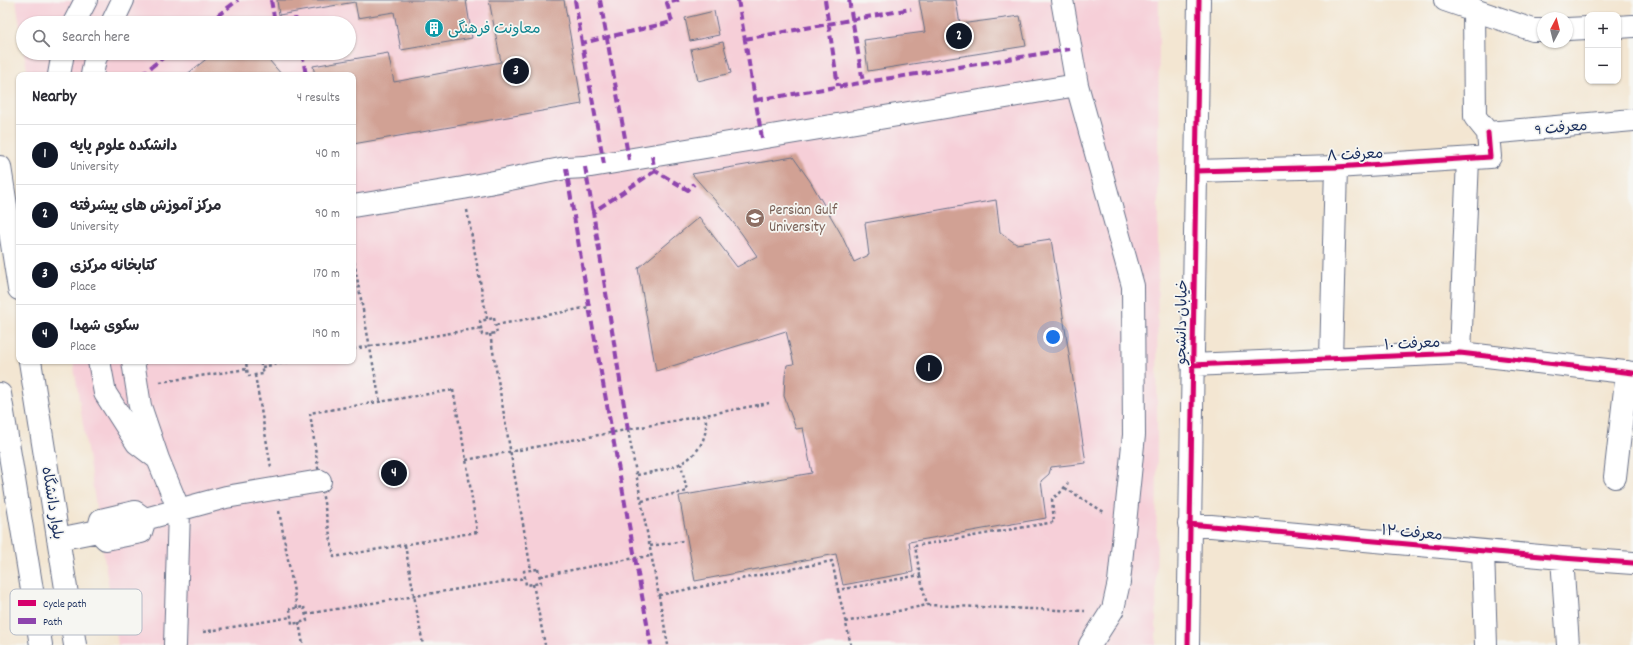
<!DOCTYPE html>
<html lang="en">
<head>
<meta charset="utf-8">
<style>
	:root { --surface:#fff; --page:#f7f7f7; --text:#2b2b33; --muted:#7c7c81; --line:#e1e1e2; --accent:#111827 }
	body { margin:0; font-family:Dekko,"Playpen Sans Arabic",sans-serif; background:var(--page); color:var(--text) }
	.controls { position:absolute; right:12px; top:12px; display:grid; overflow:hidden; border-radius:8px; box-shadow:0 1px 3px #0004 }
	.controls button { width:36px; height:36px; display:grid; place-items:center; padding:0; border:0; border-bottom:1px solid var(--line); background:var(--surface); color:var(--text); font:20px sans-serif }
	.compass { position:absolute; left:1537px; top:12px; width:36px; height:36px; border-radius:50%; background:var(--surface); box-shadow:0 1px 3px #0004; rotate:7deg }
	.you { position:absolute; left:1053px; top:337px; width:14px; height:14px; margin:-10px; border:3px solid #fff; border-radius:50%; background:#1a73e8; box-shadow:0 0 0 6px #1a73e833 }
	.badge { display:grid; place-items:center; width:26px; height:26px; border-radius:50%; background:var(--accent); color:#fff; font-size:13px; font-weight:700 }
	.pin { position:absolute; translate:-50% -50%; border:2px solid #fff; box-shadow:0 1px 4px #0006 }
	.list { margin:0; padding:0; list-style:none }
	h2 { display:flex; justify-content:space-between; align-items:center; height:52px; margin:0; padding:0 16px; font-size:17px }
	h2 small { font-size:13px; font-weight:400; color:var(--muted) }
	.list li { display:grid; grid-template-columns:26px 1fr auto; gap:12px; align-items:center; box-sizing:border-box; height:60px; padding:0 16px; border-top:1px solid var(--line) }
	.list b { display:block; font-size:15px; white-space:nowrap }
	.list p { margin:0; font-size:13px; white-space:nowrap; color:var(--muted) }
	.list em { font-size:13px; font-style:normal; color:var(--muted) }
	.icon { flex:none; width:22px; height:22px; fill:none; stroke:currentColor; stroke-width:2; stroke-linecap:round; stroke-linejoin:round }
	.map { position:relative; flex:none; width:1633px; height:645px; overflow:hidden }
	.search { position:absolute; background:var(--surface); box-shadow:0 1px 3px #0004; left:16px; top:16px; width:340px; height:44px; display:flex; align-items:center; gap:10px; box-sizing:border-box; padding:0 14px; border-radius:22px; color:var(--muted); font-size:15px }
	.panel { position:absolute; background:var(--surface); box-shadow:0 1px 3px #0004; left:16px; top:72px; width:340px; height:292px; border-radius:8px }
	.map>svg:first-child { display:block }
	.built { fill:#f6cfd8 }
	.building { fill:#d1a194 }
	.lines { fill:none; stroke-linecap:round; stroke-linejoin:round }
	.minor-casing { stroke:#676f87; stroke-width:24 }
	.path { stroke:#676f87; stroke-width:2.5; stroke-dasharray:3 3; stroke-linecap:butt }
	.minor { stroke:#fff; stroke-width:22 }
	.quiet { stroke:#8e44ad; stroke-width:4; stroke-dasharray:8 4; stroke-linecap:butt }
	.cycleway-casing { stroke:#f6f6f2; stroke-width:8 }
	.cycleway { stroke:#d6006c; stroke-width:5 }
	.labels { text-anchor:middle; stroke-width:3.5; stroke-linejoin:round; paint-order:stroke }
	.culture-label { font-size:15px; fill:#0d838f; stroke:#f6f6f2; text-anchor:start }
	.street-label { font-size:15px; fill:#1b2f5e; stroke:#f6f6f2 }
	.education-label { font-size:15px; fill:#785e54; stroke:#f6f6f2; text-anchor:start }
	.key { fill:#f6f6f2; stroke:#b4bac6; stroke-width:1 }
	.key-label { font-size:11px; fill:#1b2f5e }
</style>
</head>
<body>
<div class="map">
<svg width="1633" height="645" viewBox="0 0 1633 645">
	<rect width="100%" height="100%" fill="#f6f6f2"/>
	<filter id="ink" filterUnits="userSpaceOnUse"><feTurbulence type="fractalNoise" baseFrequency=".025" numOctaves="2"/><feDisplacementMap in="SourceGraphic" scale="8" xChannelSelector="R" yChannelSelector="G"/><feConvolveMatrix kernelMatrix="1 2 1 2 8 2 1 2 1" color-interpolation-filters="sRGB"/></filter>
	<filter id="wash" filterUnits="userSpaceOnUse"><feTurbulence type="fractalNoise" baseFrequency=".012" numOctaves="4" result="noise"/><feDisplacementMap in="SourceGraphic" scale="16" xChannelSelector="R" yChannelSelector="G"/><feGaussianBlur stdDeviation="0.9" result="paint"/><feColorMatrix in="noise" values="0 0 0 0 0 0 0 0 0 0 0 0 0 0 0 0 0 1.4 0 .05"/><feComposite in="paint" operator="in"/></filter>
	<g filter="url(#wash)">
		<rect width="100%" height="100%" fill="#f3e6d2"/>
		<!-- built -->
		<path class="built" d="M16,0H1159L1156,645H118L73,361H353V75H28L24,53H349V23H23V46Z"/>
		<g id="blocks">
			<!-- building -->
			<path class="building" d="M277,0H466L472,38L401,50L394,12L358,18L355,2L279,15Z
				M489,0H564L582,104L353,144V75H315L313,66L388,53L394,82L501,62Z
				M919,0H956L960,24L1020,16L1026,46L868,71L864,40L925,32Z
				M714,11L719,35L690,41L685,18Z
				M723,42L731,73L698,81L691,49Z
				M214,53H263L282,75H186Z
				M793,157L810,181L841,234L854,262L869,255L865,223L996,200L1000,232L1016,244L1051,239L1086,463L1051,467L1049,474L1041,481L1046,518L909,542L913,572L843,585L836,554L695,581L679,496L812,473L803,428L796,429L784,396L785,376L787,365L794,364L786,331L656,371L638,268L699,217L737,267L757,256L742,234L726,213L692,174Z"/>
		</g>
	</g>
	<g filter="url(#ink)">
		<use href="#blocks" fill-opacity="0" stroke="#676f87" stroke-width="1"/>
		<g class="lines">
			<!-- minor casing -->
			<g class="minor-casing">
				<path id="minor" d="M1445,0L1533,30H1543
					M1474,9L1475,117L1488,133
					M74,23L86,0
					M112,23L123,0
					M1618,27L1633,26
					M1567,29L1588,28
					M59,75L63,53
					M92,75L95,59L98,53
					M1077,85L1133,286L1134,435L1119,582L1113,609L1090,645
					M1488,133L1633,120
					M0,167L19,289
					M1196,171L1336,167L1490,157L1488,133
					M353,206L463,188L566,168L585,167L1077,85L1062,0
					M1460,353L1468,159
					M1331,359L1336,167
					M30,361L75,645
					M99,361L105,393L137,443L158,459
					M133,361L140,406L158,459L179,510L175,645
					M1192,365L1460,353L1633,373
					M0,394L41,645
					M1615,477L1627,372
					M145,519L226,497L320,481
					M1189,524L1562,558L1633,563
					M98,531L106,539L141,532L145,519
					M98,531L101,520L135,512L145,519
					M58,539L98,531
					M1483,551L1486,645
					M1562,558L1568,645
					M1188,645L1199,0"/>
			</g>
			<!-- path -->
			<path class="path" d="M467,210L487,319
				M353,256L380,402
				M494,318L497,333L482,335L480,321Z
				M496,325L589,307
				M490,334L531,570
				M353,349L481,328
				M250,361L246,362L248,376L263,374L260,361
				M262,367L292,361
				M255,375L271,467
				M160,382L247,369
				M453,390L466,459L477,532L334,557L320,481L310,413Z
				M628,430L668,645
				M466,460L769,403
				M637,475C662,470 692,467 703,440C706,432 707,424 705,415
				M1065,488L1104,512
				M642,501L687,491L681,464
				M279,511L297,608
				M405,545L423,645
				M650,546L683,541
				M538,569L541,583L526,585L524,571Z
				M920,575L927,605
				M540,576L635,558L652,556
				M533,584L545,645
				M838,590L851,645
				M659,595L832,561L838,590L920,575L915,546L1054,522L1052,499L1060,493L1068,483
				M304,607L307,621L292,624L290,609Z
				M306,614L525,578
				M299,622L303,645
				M845,622L927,605L1085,611
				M203,632L291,617"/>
			<!-- minor -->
			<use href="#minor" class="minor"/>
			<!-- quiet -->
			<path class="quiet" d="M271,0L275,22L296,19L297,23
				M575,0L582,43
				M600,0L629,160
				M738,0L762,138
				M825,0L838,86
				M849,0L863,82
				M208,23L238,0
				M745,39L911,9
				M302,53L306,75
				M141,75L169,53
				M756,100L1070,49
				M652,156L655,171L688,190L694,184
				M604,164L582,43L672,22L667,3L679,0
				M585,167L593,212
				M566,168L589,307L651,645
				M628,430L593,212L655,171"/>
			<!-- cycleway casing -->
			<g class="cycleway-casing">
				<path id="cycleway" d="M1196,171L1336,167L1490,157L1488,133
					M1192,365L1460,353L1633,373
					M1189,524L1562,558L1633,563
					M1188,645L1199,0"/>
			</g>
			<!-- cycleway -->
			<use href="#cycleway" class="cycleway"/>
		</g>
	</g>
	<!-- icons -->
	<defs>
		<g id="building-disc" transform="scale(1)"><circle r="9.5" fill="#0f9aa8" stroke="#f6f6f2"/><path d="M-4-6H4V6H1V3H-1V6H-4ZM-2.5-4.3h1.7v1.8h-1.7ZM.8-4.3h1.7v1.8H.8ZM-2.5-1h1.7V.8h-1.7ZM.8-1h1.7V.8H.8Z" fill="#fff"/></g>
		<g id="university-disc" transform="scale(1)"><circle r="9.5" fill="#8d6e63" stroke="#f6f6f2"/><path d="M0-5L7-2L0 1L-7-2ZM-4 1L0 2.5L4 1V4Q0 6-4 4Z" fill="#fff"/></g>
	</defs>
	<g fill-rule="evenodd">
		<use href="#building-disc" x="434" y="28"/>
		<use href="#university-disc" x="755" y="218"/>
	</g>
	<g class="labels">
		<!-- culture labels -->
		<g class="culture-label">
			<text x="448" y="33">معاونت فرهنگی</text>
		</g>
		<!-- street labels -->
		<g class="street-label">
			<text transform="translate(1561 127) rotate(-5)" y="5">معرفت 9</text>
			<text transform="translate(1355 154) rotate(-3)" y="5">معرفت ۸</text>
			<text transform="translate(1181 322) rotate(-89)" y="5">خیابان دانشجو</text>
			<text transform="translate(1412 343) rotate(-3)" y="5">معرفت ۱۰</text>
			<text transform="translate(53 503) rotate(81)" y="5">بلوار دانشگاه</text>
			<text transform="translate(1412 532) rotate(5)" y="5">معرفت ۱۲</text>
		</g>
		<!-- education labels -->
		<g class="education-label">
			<text x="769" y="214">Persian Gulf<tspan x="769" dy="17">University</tspan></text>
		</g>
	</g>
	<!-- legend -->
	<rect x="10" y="589" width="132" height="46" rx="6" class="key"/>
	<rect x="18" y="600" width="18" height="6" fill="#d6006c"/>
	<rect x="18" y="618" width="18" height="6" fill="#8e44ad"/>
	<g class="key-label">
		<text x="43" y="607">Cycle path</text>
		<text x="43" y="625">Path</text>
	</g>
</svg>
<div class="controls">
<button>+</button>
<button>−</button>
</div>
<svg class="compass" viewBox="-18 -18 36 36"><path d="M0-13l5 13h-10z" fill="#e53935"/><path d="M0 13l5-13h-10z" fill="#7c7c81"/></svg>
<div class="you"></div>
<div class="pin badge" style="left:929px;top:368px">1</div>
<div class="pin badge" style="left:959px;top:36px">2</div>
<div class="pin badge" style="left:516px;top:71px">3</div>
<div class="pin badge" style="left:394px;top:473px">4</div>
<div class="search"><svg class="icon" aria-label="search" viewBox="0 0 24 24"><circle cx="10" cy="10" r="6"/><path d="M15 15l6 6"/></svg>Search here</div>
<section class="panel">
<h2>Nearby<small>4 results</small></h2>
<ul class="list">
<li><span class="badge">1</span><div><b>دانشکده علوم پایه</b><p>University</p></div><em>40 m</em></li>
<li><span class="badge">2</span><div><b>مرکز آموزش های پیشرفته</b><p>University</p></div><em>90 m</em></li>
<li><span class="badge">3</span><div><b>کتابخانه مرکزی</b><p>Place</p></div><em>170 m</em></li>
<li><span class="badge">4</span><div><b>سکوی شهدا</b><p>Place</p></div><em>190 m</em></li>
</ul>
</section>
</div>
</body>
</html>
